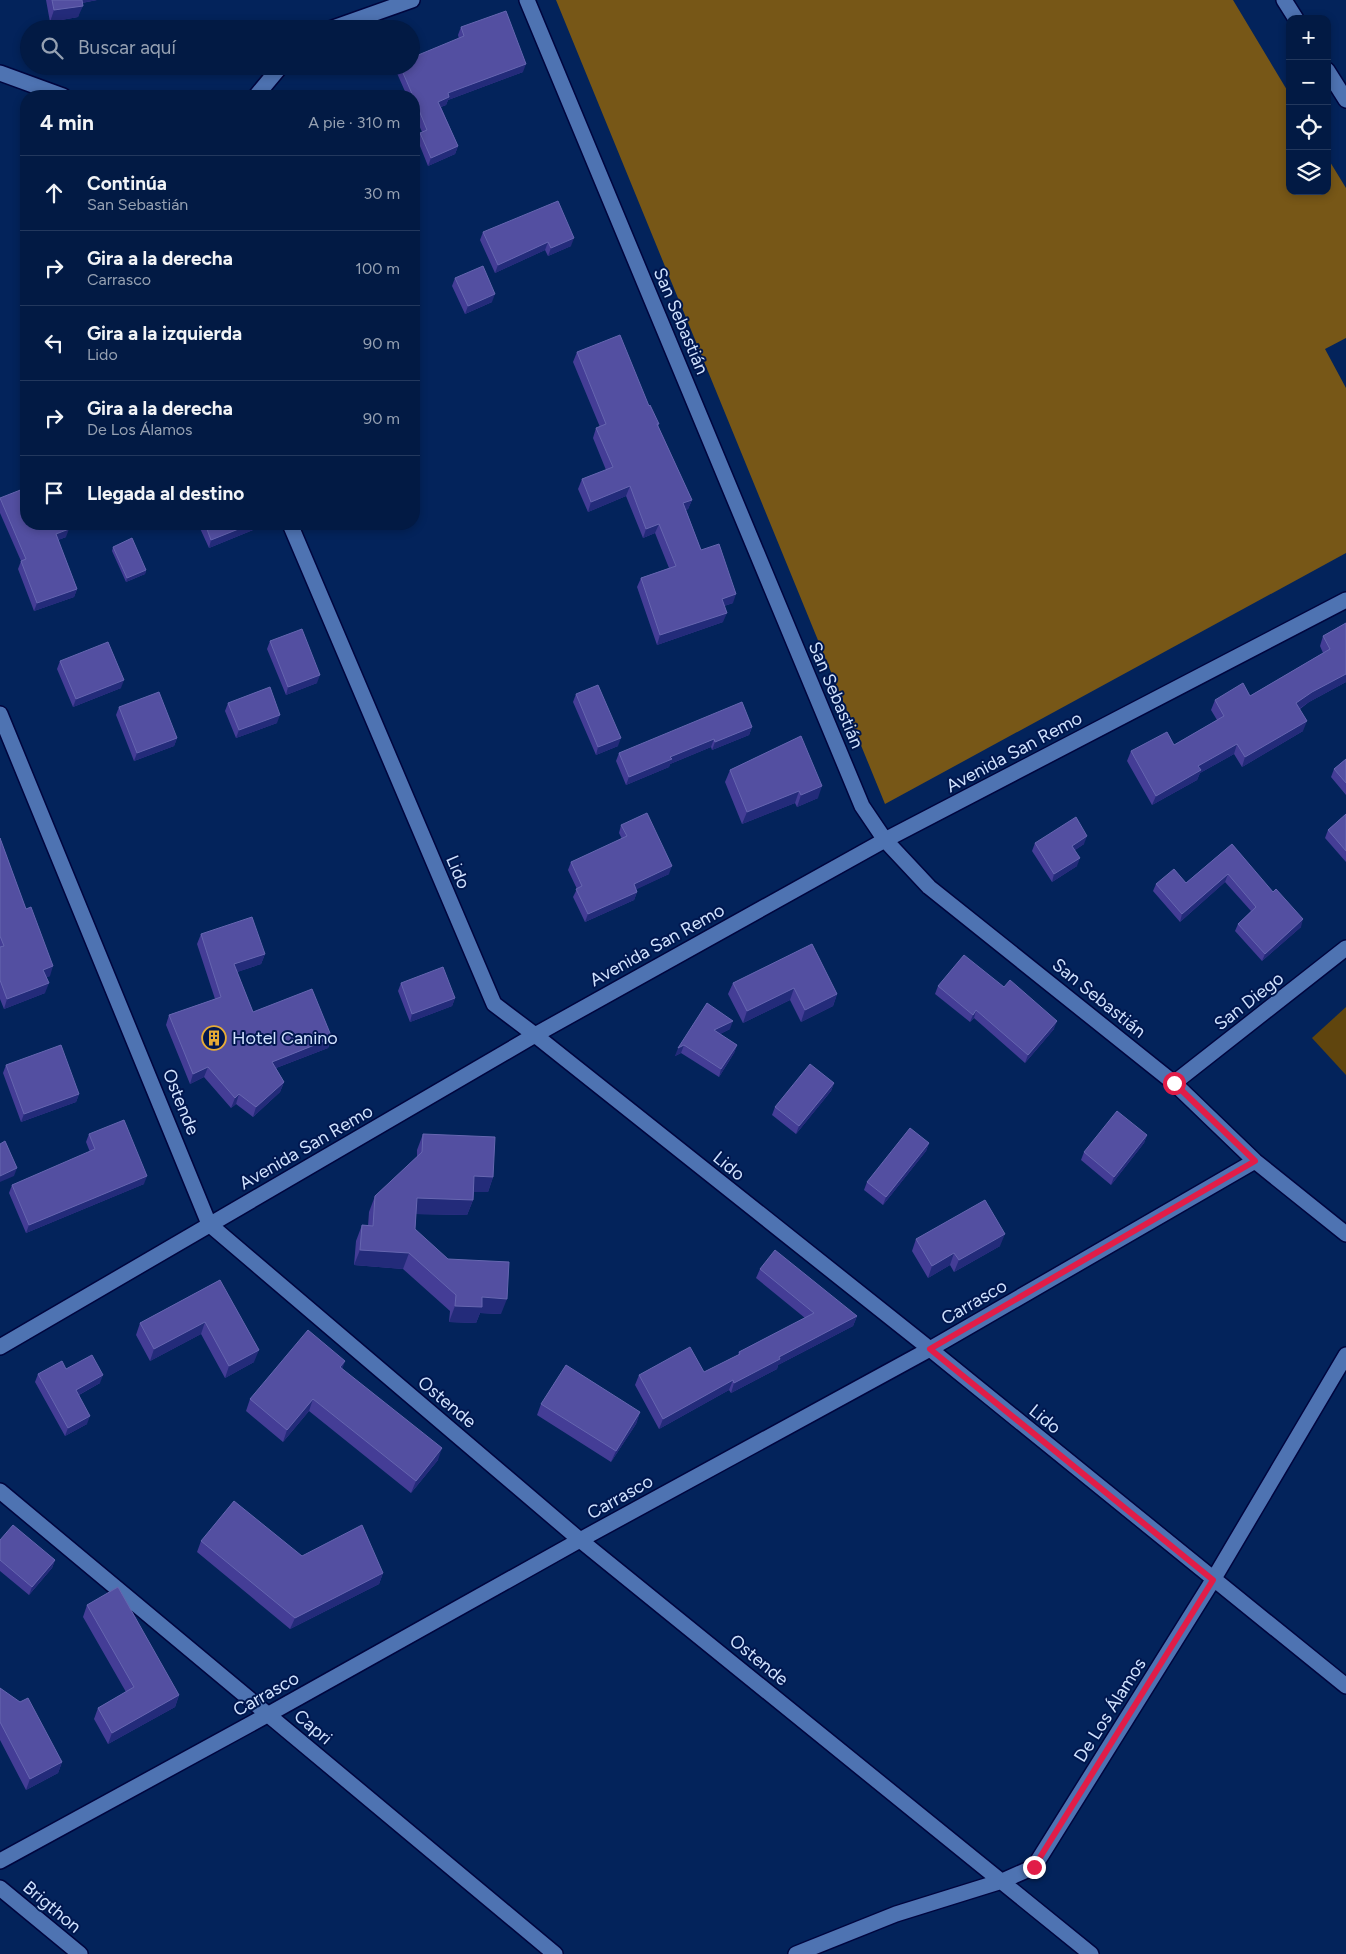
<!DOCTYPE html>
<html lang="es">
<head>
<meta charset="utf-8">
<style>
	:root { --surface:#021a44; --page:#0c234b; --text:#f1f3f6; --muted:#96a1b2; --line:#23385d }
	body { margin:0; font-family:Figtree,sans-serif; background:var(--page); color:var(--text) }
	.controls { position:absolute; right:15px; top:15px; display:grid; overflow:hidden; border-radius:10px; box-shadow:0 2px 8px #0003 }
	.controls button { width:45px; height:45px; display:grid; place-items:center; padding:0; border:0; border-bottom:1px solid var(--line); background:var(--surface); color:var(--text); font:25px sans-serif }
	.stop { position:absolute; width:15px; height:15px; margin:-11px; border:4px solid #e11d48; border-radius:50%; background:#fff }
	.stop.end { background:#e11d48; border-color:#fff; box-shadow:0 1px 5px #0008 }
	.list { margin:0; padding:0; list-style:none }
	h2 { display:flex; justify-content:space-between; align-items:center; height:65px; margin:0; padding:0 20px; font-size:21px }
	h2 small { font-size:16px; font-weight:400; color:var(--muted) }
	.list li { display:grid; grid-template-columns:32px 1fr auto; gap:15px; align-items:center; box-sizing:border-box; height:75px; padding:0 20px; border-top:1px solid var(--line) }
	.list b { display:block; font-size:19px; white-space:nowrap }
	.list p { margin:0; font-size:16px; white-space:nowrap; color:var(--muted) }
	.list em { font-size:16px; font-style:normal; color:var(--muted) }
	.icon { flex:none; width:28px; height:28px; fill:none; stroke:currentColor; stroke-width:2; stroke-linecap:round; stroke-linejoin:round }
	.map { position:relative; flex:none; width:1346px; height:1954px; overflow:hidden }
	.search { position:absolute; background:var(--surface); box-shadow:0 2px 8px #0003; left:20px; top:20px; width:400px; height:55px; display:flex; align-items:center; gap:12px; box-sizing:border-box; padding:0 18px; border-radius:28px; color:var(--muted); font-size:19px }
	.panel { position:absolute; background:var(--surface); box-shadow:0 2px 8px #0003; left:20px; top:90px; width:400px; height:440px; border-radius:20px }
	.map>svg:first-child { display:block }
	.green { fill:#60450e }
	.forest { fill:#775717 }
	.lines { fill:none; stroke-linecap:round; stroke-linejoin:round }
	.minor-casing { stroke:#00053e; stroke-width:18 }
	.minor { stroke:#4e73b2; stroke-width:15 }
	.wall { fill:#443d96 }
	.shaded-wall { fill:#232b7a }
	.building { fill:#534fa1; stroke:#6666b0 }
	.route { stroke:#e11d48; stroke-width:6 }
	.labels { text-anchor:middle; stroke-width:4; stroke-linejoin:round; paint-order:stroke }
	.street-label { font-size:18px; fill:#d0e2fe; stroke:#00174f }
	.poi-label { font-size:18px; fill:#d0e2fe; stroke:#00174f; text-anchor:start }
</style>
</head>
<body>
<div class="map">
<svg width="1346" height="1954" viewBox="0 0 1346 1954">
	<rect width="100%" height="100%" fill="#03235b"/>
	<!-- green -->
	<path class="green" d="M1346,1007V1075L1312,1038Z"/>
	<!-- forest -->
	<path class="forest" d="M556,0H1233L1290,95V191H1327V157L1346,188V338L1325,349L1346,388V553L885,804Z"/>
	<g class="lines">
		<!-- minor casing -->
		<g class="minor-casing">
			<path id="minor" d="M527,0L862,806L885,840L929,887L1174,1083L1255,1161L1346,1234
				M1284,0L1296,19
				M330,29L412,0
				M1327,70L1346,100
				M0,73L63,96
				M256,96L281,66
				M290,524L494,1004L535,1035L930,1349L1346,1686
				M0,714L209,1224L580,1540L1091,1954
				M1174,1083L1346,948
				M0,1347L535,1035L885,840L1346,600
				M0,1491L555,1954
				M0,1861L269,1714L580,1540L930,1349L1255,1161
				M0,1888L80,1954
				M796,1954L896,1914L1002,1881L1034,1867L1213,1580L1346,1355"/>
		</g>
		<!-- minor -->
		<use href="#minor" class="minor"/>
	</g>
	<!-- wall -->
	<path class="wall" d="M46,0H97L82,3L78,17L50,22Z
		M461,27L523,72L448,100L446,105L441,107L458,146L455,154L428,166L418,141L420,133L422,132L414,113V96H407L396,71L398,66H411L459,39L458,35Z
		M483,232L571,246L548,256L545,250L495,273L480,240Z
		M455,278L492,302L465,314L452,286Z
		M577,352L649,406L659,424L658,426L692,500L688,509L686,510L701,550L733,603L724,606L723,622L657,645L637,587L641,578L669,568L655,533L643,538L626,496L588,512L578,489L582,479L606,470L593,438L596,428L600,427L573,362Z
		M0,498L26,524L66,537L58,540L77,589L74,597L34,611L18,569L21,561L0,513Z
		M198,524H260L258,528L209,548Z
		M113,547L146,570L145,574L126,582L112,551Z
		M1346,623V682L1309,702L1300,709L1303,731L1242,767L1234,754L1200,773L1197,780L1152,805L1127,761L1131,751L1174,745L1217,720L1211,710L1215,700L1250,696L1323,653L1320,646L1323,636Z
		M270,641L317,683L286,695L267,649Z
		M60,661L121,688L73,707L57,669Z
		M576,694L618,746L596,755L573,702Z
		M228,703L277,723L236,738L225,711Z
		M119,707L177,738L174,746L134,761L116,715Z
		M752,727L749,735L712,750L711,747L670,764L669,767L626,785L616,761L619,753Z
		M801,736L818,798L797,807L795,803L742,824L725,782L730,770Z
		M1346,759V795L1331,777L1334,769Z
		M1346,814V862L1325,838L1328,830Z
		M621,825L669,874L636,889L637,892L634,900L585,922L573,897L577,889L568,870L571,862L622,839L619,833Z
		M0,838L50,976L46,977L45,993L4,1009L0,999Z
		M1035,843L1084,844L1075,850L1077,866L1052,882L1032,851Z
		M1232,844L1301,927L1262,961L1235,931L1238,924L1251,911L1225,882L1180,922L1153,891L1156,884L1186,883Z
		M201,934L265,954L261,964L237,972L253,1012L332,1038L328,1048L276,1068L284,1082L280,1092L253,1117L236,1104L231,1108L204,1077L190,1084L166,1025L169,1015L215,999L197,944Z
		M812,944L837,994L833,1006L801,1022L790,1000L743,1023L728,994L733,983Z
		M401,983L455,998L452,1006L410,1022L398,991Z
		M938,986L1004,987L1054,1029L1025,1063L974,1018L970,1022L935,994Z
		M707,1003L730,1029L720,1034L737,1045L734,1053L719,1077L681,1053L675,1056Z
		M6,1065L79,1094L76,1102L21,1122L3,1073Z
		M834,1083L831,1091L796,1134L772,1115L775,1107Z
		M89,1134L144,1184L26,1233L9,1193L12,1185L90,1152L86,1142Z
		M423,1134L493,1177L488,1192H474L473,1200L467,1215L416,1214L415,1229L501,1314L480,1313L476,1323L449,1322L450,1311L403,1269L354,1265L356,1241L362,1225L368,1226L369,1212L375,1196L417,1157V1150Z
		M1147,1135L1144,1143L1111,1185L1081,1160L1084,1152Z
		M929,1143L926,1151L883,1205L864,1190L867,1182Z
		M916,1239L1000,1246L954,1272L950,1265L928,1278L912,1251Z
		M760,1269L857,1316L853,1326L778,1365L777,1369L731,1393L729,1390L659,1429L635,1385L639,1375L704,1372L738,1355L739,1352L805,1318L756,1278Z
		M220,1280L254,1362L225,1378L201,1334L150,1361L136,1335L140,1323Z
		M66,1369L100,1383L79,1395L87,1424L65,1436L35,1382L38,1374Z
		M342,1369L438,1460L411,1493L309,1411L283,1442L246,1411L250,1399Z
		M541,1404L640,1412L636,1424L611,1462L537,1415Z
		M0,1540L55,1560L52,1568L29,1595L0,1571Z
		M201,1541L302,1556L383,1573L379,1584L290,1629L197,1552Z
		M87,1605L179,1695L175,1707L108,1744L94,1719L98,1708L126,1692L83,1617Z
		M0,1688L62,1762L58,1773L26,1790L0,1740Z"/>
	<!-- shaded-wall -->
	<path class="shaded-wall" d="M77,0H97L76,4Z
		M83,6L78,17L50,22L54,10Z
		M526,64L523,72L448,100L446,105L435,109L438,102L448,93Z
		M458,146L455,154L428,166L431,158Z
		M574,238L571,246L548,256L551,248Z
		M548,242L545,250L495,273L498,265Z
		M495,294L492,302L465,314L468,306Z
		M630,486L626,496L588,512L591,502Z
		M692,500L688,509L680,513L683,503Z
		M251,524H260L258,528L209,548L211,540Z
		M659,524L655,533L643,538L646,529Z
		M69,529L66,537L53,542L56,534Z
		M146,570L145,574L126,582L127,578Z
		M77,589L74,597L34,611L37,603Z
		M736,594L733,603L718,608L722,599Z
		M727,613L723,622L657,645L660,635Z
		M1346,674V682L1309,702L1293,713L1296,703L1312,692Z
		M320,675L317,683L286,695L288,687Z
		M124,680L121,688L73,707L76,699Z
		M280,715L277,723L236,738L239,730Z
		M1307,721L1303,731L1242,767L1245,757Z
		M752,727L749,735L712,750L715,742Z
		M177,738L174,746L134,761L137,753Z
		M621,738L618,746L596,755L598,747Z
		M714,739L711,747L670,764L669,767L626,785L629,777L670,757Z
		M1237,744L1234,754L1200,773L1197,780L1152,805L1156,796L1198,766Z
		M822,786L818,798L797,807L801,795Z
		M799,791L795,803L742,824L747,812Z
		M1087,836L1084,844L1069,854L1072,846Z
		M1080,858L1077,866L1052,882L1054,874Z
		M672,866L669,874L631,892L634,884Z
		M1228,874L1225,882L1180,922L1182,914Z
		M637,892L634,900L585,922L588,914Z
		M1303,919L1301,927L1262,961L1265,954Z
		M265,954L261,964L231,974L234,964Z
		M53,966L50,976L40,980L43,970Z
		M49,983L45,993L4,1009L7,999Z
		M794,988L790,1000L743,1023L747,1011Z
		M837,994L833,1006L801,1022L805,1010Z
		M455,998L452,1006L410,1022L412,1014Z
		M976,1010L974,1018L970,1022L973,1015Z
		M733,1021L730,1029L712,1038L714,1030Z
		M1057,1021L1054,1029L1025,1063L1028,1055Z
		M332,1038L328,1048L268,1071L272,1062Z
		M684,1045L681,1053L675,1056L678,1048Z
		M737,1045L734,1053L719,1077L721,1069Z
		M208,1067L204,1077L190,1084L193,1074Z
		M284,1082L280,1092L253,1117L256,1107Z
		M834,1083L831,1091L796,1134L799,1126Z
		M79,1094L76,1102L21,1122L24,1114Z
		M239,1094L236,1104L231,1108L235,1098Z
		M1147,1135L1144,1143L1111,1185L1114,1177Z
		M929,1143L926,1151L883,1205L886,1197Z
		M17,1168L14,1176L0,1182V1176Z
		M147,1176L144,1184L26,1233L29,1225Z
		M474,1176L493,1177L488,1192H469Z
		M417,1198L473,1200L467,1215L412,1214Z
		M1005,1234L1000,1246L954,1272L959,1260Z
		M360,1250L409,1253L403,1269L354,1265Z
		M954,1253L950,1265L928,1278L932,1266Z
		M482,1297L507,1299L501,1314L480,1313L476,1323L449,1322L455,1306Z
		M857,1316L853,1326L778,1365L777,1369L731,1393L734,1383L779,1357Z
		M205,1322L201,1334L150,1361L154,1349Z
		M259,1350L254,1362L225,1378L229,1366Z
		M345,1361L341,1373L340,1367Z
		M103,1375L100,1383L73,1398L76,1390Z
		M733,1380L729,1390L659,1429L663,1419Z
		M313,1399L309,1411L283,1442L287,1430Z
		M640,1412L636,1424L611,1462L616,1451Z
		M90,1416L87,1424L65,1436L68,1428Z
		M442,1448L438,1460L411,1493L416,1481Z
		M55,1560L52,1568L29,1595L32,1587Z
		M383,1573L379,1584L290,1629L295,1618Z
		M179,1695L175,1707L108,1744L112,1733Z
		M62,1762L58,1773L26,1790L30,1779Z"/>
	<!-- building -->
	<path class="building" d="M52,0H82L83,6L54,10Z
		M506,11L526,64L448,93L449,97L438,102L458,146L431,158L420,133L427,130L414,98V96H413L400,66H411V58L464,36L461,27Z
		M558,201L574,238L551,248L548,242L498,265L483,232Z
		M483,266L495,294L468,306L455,278Z
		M620,335L649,406L650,405L659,424H657L692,500L683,503L701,550L719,544L736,594L722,599L727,613L660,635L641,578L676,566L659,524L646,529L630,486L591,502L582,479L613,467L596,428L606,424L577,352Z
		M23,489L26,495V524H67L69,529L56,534L77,589L37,603L21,561L26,559L0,498Z
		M205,524H251L211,540Z
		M132,538L146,570L127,578L113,547Z
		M1346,623V674L1312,692L1296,703L1307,721L1245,757L1237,744L1198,766L1201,770L1156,796L1131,751L1167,732L1174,745L1224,716L1215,700L1243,683L1250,696L1330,649L1323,636Z
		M302,629L320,675L288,687L270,641Z
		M108,642L124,680L76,699L60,661Z
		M598,685L621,738L598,747L576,694Z
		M270,687L280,715L239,730L228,703Z
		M159,692L177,738L137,753L119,707Z
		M742,702L752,727L715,742L714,739L670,757L672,759L629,777L619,753Z
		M801,736L822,786L801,795L799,791L747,812L730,770Z
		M1346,759V783L1334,769Z
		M647,813L672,866L634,884L637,892L588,914L576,889L582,886L571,862L627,836L621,825Z
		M1346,814V851L1328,830Z
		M1076,817L1087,836L1072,846L1080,858L1054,874L1035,843Z
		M0,838L26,909L31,907L53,966L43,970L49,983L7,999L0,980V947L4,946L0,936Z
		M1232,844L1273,892L1276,889L1303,919L1265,954L1238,924L1256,907L1228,874L1182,914L1156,884L1174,869L1186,883Z
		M252,917L265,954L234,964L253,1012L312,989L332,1038L272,1062L284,1082L256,1107L239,1094L235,1098L208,1067L193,1074L169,1015L221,997L201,934Z
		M812,944L837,994L805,1010L794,988L747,1011L733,983Z
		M964,955L1004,987L1010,980L1057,1021L1028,1055L976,1010L973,1015L938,986Z
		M443,967L455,998L412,1014L401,983Z
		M707,1003L733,1021L714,1030L737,1045L721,1069L684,1045L678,1048Z
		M61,1045L79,1094L24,1114L6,1065Z
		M810,1064L834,1083L799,1126L775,1107Z
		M1117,1111L1147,1135L1114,1177L1084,1152Z
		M124,1120L147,1176L29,1225L12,1185L95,1149L89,1134Z
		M910,1128L929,1143L886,1197L867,1182Z
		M423,1134L495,1137L493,1177L474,1176L473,1200L417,1198L415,1229L448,1259L509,1262L507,1299L482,1297V1307L455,1306L456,1295L409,1253L360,1250L362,1225L373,1226L375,1196L422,1152Z
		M5,1141L17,1168L0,1176V1144Z
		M985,1200L1005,1234L959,1260L954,1253L932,1266L916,1239Z
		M775,1250L857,1316L779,1357L780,1359L734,1383L733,1380L663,1419L639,1375L690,1347L704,1372L740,1354L739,1352L814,1313L760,1269Z
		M220,1280L259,1350L229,1366L205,1322L154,1349L140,1323Z
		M308,1330L345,1361L340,1367L442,1448L416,1481L313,1399L287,1430L250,1399Z
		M92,1355L103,1375L76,1390L90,1416L68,1428L38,1374L62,1361L66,1369Z
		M566,1365L640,1412L616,1451L541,1404Z
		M234,1501L302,1556L362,1525L383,1573L295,1618L201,1541Z
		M13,1525L55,1560L32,1587L0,1560V1540Z
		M118,1587L179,1695L112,1733L98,1708L134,1687L87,1605Z
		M0,1688L20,1702L28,1698L62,1762L30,1779L0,1722Z"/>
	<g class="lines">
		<!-- route -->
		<path class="route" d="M1034,1867L1213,1580L930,1349L1255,1161L1174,1083"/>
	</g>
	<!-- icons -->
	<defs>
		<g id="building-ring" transform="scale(1.25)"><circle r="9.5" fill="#00174f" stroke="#e7ac36" stroke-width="1.5"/><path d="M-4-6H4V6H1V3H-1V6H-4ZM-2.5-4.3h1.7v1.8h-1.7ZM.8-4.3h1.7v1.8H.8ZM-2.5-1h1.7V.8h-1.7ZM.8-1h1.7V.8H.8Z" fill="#e7ac36"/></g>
	</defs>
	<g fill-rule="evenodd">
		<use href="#building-ring" x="214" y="1038"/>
	</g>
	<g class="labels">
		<!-- street labels -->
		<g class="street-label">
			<text transform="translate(681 321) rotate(67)" y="6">San Sebastián</text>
			<text transform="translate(836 695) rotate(67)" y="6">San Sebastián</text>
			<text transform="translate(1014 752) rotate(-28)" y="6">Avenida San Remo</text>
			<text transform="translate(458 872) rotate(67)" y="6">Lido</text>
			<text transform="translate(657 945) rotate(-29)" y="6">Avenida San Remo</text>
			<text transform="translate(1099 998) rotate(39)" y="6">San Sebastián</text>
			<text transform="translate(1249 1001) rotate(-38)" y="6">San Diego</text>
			<text transform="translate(181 1102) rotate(68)" y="6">Ostende</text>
			<text transform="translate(306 1147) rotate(-30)" y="6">Avenida San Remo</text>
			<text transform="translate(729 1166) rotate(39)" y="6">Lido</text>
			<text transform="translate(974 1302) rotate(-30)" y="6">Carrasco</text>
			<text transform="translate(447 1402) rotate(40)" y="6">Ostende</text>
			<text transform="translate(1045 1419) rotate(39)" y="6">Lido</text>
			<text transform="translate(620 1497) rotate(-29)" y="6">Carrasco</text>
			<text transform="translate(759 1660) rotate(39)" y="6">Ostende</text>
			<text transform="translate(266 1694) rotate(-29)" y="6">Carrasco</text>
			<text transform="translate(1110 1710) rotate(-58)" y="6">De Los Álamos</text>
			<text transform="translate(313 1727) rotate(40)" y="6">Capri</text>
			<text transform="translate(52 1907) rotate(40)" y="6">Brigthon</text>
		</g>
		<!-- poi labels -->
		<g class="poi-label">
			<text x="232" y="1044">Hotel Canino</text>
		</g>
	</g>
</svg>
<div class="controls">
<button>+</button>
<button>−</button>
<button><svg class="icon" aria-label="locate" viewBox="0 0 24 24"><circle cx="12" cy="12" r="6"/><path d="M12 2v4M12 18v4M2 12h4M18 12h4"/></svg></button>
<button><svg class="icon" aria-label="layers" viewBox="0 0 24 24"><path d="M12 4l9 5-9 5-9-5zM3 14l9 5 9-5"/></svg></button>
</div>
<div class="stop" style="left:1174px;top:1083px"></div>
<div class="stop end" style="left:1034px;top:1867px"></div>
<div class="search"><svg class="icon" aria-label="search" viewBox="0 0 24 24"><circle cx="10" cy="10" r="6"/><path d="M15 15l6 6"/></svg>Buscar aquí</div>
<section class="panel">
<h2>4 min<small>A pie · 310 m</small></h2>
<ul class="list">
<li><svg class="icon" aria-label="ahead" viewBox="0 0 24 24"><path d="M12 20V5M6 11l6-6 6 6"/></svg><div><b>Continúa</b><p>San Sebastián</p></div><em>30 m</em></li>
<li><svg class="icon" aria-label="right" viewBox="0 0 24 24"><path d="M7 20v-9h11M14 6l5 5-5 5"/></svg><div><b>Gira a la derecha</b><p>Carrasco</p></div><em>100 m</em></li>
<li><svg class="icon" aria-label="left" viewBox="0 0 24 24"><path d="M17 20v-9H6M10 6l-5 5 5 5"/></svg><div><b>Gira a la izquierda</b><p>Lido</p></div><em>90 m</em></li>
<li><svg class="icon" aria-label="right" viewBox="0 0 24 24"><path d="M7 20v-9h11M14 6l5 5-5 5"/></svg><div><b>Gira a la derecha</b><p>De Los Álamos</p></div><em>90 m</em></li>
<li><svg class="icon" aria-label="arrive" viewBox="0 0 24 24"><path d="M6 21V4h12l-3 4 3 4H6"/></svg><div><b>Llegada al destino</b></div></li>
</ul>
</section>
</div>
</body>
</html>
